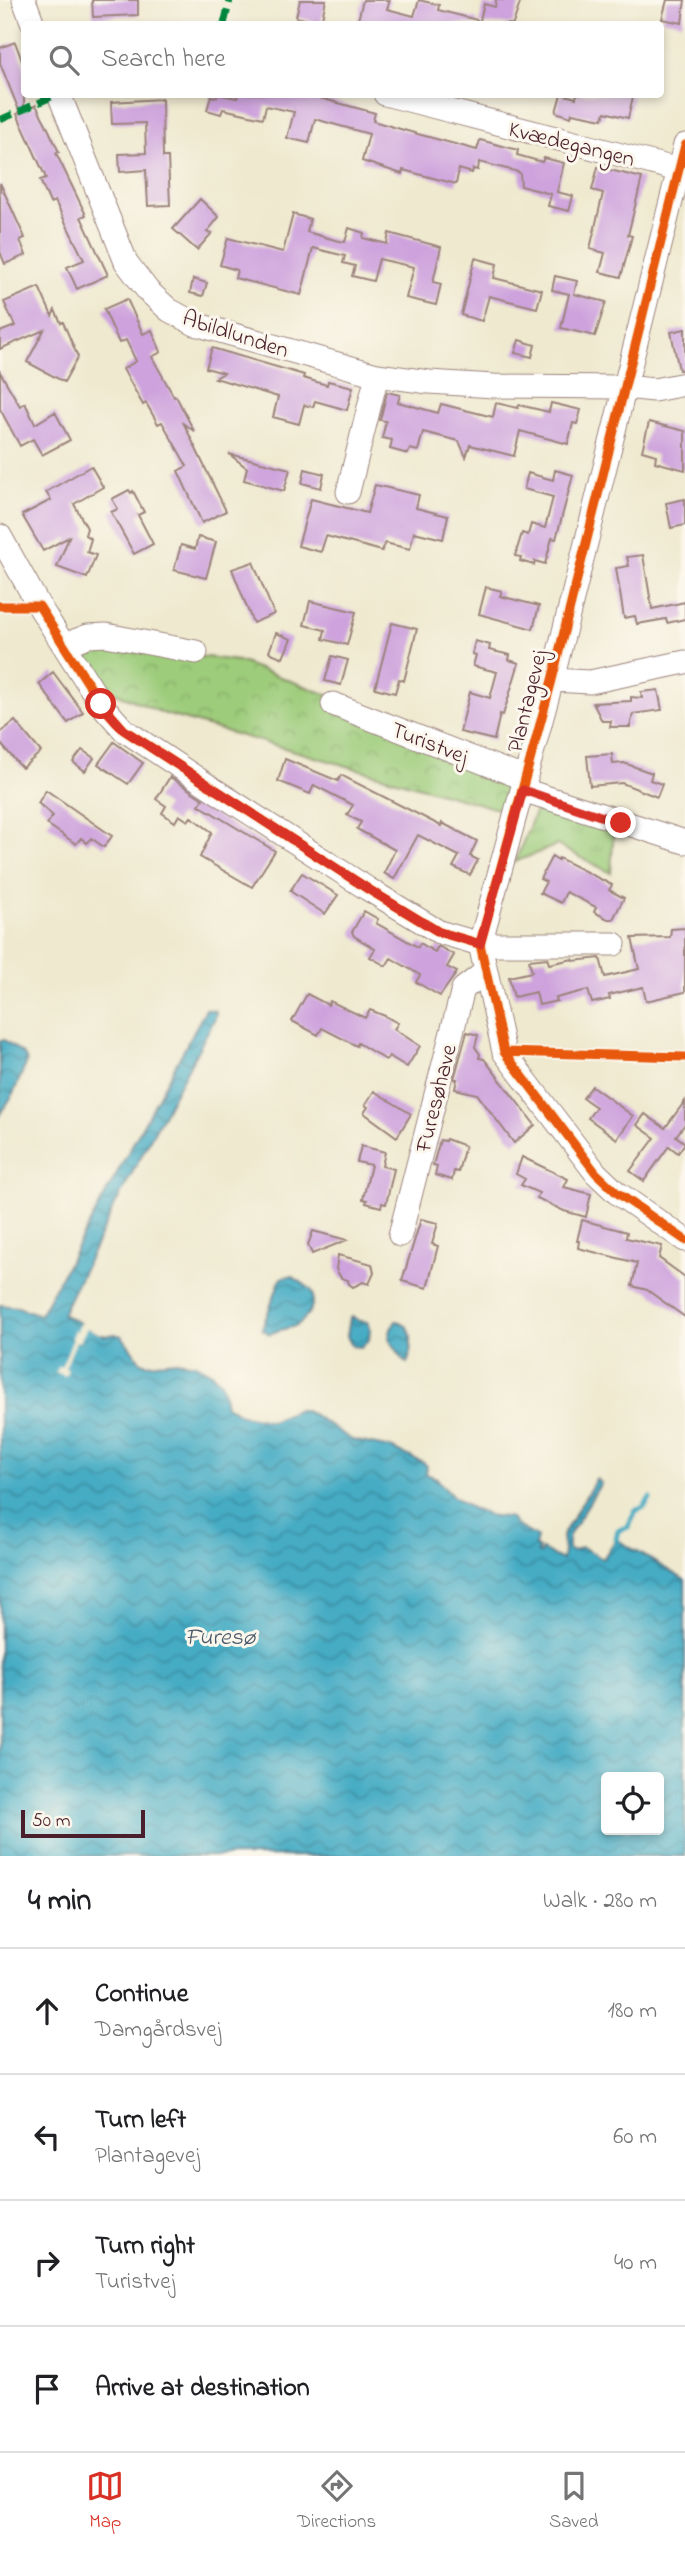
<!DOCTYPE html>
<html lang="en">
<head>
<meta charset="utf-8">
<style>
	:root { --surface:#fff; --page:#f6f6f6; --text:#202124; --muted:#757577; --line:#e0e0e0; --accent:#d93025 }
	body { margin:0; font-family:"Indie Flower",sans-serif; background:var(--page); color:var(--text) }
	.controls { position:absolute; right:21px; bottom:21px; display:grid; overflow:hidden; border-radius:7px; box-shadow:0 4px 10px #0003 }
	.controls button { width:63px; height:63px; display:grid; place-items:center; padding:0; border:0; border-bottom:2px solid var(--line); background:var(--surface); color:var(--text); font:35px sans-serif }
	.scale { position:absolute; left:21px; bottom:18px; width:124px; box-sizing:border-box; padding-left:7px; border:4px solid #4a1f2b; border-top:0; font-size:19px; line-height:24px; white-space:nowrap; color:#4a1f2b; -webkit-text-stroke:5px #fbf7ec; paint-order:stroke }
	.stop { position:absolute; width:21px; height:21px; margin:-16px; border:5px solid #d93025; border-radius:50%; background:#fff }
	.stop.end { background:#d93025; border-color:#fff; box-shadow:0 2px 7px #0008 }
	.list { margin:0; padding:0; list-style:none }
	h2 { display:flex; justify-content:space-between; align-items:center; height:91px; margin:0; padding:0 28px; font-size:30px }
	h2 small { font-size:23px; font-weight:400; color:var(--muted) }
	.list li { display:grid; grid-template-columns:46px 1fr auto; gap:21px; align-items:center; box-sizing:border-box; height:126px; padding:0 28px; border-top:2px solid var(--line) }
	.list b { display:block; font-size:26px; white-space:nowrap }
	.list p { margin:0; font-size:23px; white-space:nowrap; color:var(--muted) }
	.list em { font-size:23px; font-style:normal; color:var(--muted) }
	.icon { flex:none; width:38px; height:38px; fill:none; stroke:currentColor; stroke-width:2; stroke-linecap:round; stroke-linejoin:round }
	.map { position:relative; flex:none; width:685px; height:1856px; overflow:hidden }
	.search { position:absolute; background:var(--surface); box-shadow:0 4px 10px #0003; left:21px; right:21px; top:21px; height:77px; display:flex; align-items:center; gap:18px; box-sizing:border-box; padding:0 24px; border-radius:7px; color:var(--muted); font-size:26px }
	.sheet { height:595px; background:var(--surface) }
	nav { display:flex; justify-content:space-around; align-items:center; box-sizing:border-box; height:98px; border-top:2px solid var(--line); background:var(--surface); font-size:19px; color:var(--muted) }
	nav a { display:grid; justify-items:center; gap:4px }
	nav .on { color:var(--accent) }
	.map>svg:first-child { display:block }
	.grass { fill:url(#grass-tufts); stroke:#747652; stroke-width:2 }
	.park { fill:url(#park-crowns); stroke:#747652; stroke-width:2 }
	.water { fill:url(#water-waves); stroke:#476678; stroke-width:2; fill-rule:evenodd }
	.pier { fill:#efe9cf }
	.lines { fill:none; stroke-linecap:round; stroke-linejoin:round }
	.stream { stroke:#44acc4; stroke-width:5 }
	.building { fill:#cea3dd }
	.minor-casing { stroke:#9c847d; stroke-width:25 }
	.minor { stroke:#fff; stroke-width:23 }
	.quiet { stroke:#00873e; stroke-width:7; stroke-dasharray:14 7; stroke-linecap:butt }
	.cycleway-casing { stroke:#fbf7ec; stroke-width:13 }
	.cycleway { stroke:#e8590c; stroke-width:9 }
	.route { stroke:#d93025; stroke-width:9 }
	.labels { text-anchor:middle; stroke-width:6; stroke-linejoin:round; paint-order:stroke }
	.street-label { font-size:23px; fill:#4a1f2b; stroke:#fbf7ec }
	.water-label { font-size:24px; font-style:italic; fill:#485768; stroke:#fbf7ec }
</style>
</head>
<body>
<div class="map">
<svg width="685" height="1856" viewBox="0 0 685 1856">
	<defs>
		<pattern id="grass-tufts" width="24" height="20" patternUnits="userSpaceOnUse" patternTransform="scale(1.75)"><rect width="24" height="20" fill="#9dcc7a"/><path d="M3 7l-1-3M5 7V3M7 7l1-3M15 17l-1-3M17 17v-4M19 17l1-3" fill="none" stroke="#89af6a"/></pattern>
		<pattern id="park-crowns" width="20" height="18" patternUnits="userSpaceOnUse" patternTransform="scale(1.75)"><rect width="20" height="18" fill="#9dcc7a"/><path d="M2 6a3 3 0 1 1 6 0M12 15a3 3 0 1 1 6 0" fill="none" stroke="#89af6a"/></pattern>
		<pattern id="water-waves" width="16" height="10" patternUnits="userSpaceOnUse" patternTransform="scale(1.75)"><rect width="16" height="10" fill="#44acc4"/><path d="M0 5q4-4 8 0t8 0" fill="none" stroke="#3b8b9f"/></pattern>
	</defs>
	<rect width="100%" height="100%" fill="#fbf7ec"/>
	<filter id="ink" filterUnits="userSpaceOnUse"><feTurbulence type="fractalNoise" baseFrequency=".0143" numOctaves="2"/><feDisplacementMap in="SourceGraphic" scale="14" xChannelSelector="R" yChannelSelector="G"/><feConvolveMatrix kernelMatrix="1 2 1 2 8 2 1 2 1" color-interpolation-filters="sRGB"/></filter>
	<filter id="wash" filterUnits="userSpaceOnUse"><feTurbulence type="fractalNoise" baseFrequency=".00686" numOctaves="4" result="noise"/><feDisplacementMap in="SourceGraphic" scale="28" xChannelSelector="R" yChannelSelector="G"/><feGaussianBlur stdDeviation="1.57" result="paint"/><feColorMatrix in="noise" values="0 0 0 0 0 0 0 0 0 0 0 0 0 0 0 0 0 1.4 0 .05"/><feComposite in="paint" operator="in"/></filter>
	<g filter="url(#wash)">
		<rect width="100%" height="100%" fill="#efe9cf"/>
		<!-- grass -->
		<path class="grass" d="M538,805L614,826L611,873L557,845L515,862Z"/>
		<!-- park -->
		<path class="park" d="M83,642L238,661L328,695L509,778L501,810L165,714L107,689L80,647Z"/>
		<!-- water -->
		<path class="water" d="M206,1009L216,1011L215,1018L116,1203L62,1314L105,1336L115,1334L122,1336L140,1361L146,1364L177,1361L195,1364L210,1372L221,1382L226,1405L239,1414L271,1421L296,1410H302L312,1414L352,1440L391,1448L424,1463L427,1466L426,1474L437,1478C447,1495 469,1509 488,1515C495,1517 503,1516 511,1518L515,1525L537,1537L535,1547L539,1549L537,1553L540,1554L542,1550L562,1560L564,1551L562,1536L596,1479L601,1483L568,1537V1550L573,1551L582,1547L603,1559L616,1539L685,1580V1856H0V1305L18,1307L40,1315ZM606,1777H659V1830H606Z
			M4,1040L24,1055L27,1062L12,1096L0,1115V1041Z
			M292,1276C297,1280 307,1285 311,1290C318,1301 307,1319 297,1325C288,1330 279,1328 270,1334L262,1329L279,1283L283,1277Z
			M353,1317L359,1321L367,1322L370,1327L369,1340L361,1347L352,1346L347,1336L350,1318Z
			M396,1321C417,1325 411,1348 408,1363L404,1361L389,1338L391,1329Z"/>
		<!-- pier -->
		<path class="pier" d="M81,1321L103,1331L101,1334L87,1328L79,1342L76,1341L65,1368L68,1370L65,1376L55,1372L58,1366L61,1367L73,1339L71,1338L74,1330L77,1331Z"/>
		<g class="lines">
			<!-- stream -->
			<path class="stream" d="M616,1539L618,1530L628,1527L635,1511L644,1507L650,1498"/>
		</g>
		<g id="blocks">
			<!-- building -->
			<path class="building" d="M92,0H138V15L93,17Z
				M300,0H326L321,23L296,17Z
				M363,0H390L387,9L414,16L419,0L439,5L438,10L477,20V24H357Z
				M496,0H521L513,24H479L484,4L495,7Z
				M667,0H685L682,23L662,19Z
				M15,42L24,66V111L36,105L46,124L59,152L56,153L86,215L81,217L108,275L77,289L67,267L84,260L55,201L50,203L40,180L46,178L17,114L20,113L0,63V48Z
				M217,94L237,98L238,94H321L320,98L375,113L373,121L414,133L477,150L480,140L518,150L517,155L542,162L544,158L564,163L557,192L573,196L569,211L548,206L551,194L521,186L520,173L515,171L479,162L478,170L473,169L472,173L459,169L456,184L403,170L402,174L362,161L369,134L315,119L309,143L287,138L294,112L266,106L263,118L223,109L221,114L207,110L211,96L217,97Z
				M561,94L576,98L577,94H624L633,97L628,118L605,112L603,119L572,113L571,117L556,112Z
				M162,99L163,157H168L170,205L148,206L146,170L120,172L119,154L146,153L145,123L112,124L111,102Z
				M598,167L642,178L628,235L632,236L621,277L600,272L605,253L590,249L603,193L592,190Z
				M0,183L25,238L20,240L26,255L5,264L0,252Z
				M200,199L219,217L207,232L212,233L197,250L173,229Z
				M293,214L310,219L307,232L335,240L345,242L349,228L364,233L363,238L387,244L389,233L441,247L433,282L441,284L436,305L406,298L414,267L379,259L373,281L352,276L355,266L343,263L345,256L313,248L301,295L235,278L237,270L220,265L228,238L283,252Z
				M475,258L497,264L494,278L542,290L537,308L489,296L482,321L461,315Z
				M555,276L577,281L574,294L606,302L595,336L561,328L569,294L552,290Z
				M193,279L207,283L203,296L190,293Z
				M39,287L52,316L55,310L61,323L63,322L78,357L64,382L27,362L44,330L0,349V332L15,326L4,302Z
				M127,299L143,334L152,330L161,352L152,357L174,397L176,396L194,431L184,424L226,511L202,523L178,471L187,466L162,422L158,424L146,403L143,405L123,369L136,361L126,340L119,343L104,309Z
				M685,329V370H679L671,332Z
				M519,340L535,345L532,357L515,353Z
				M212,348L304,375L303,378L327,385L328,381L353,387L347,410L315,401L313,407L304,405L299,424L273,417L278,397L215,378L224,373L206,368Z
				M0,372L20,406L25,403L35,424L55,412L70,440L42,455L33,439L20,446L0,409Z
				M387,392L400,395L398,402L438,413L441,404L493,417L496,403L518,408L519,405L549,412L551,403L581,410L577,424L573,423L568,444L520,431L514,456L470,445L466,457L459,441L423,432L418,451L410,449L408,454L390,449L392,440L382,438L386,421L380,420Z
				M649,422L685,431V470L655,462L656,455L642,451Z
				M229,454L290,469L284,491L244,480L247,468Z
				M91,466L103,487L74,504L87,528L85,535L91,539L87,552L96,555L87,578L57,567L69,537L43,551L22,515L51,500L46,492Z
				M305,469L324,474L321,488L302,483Z
				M555,470L573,475L556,539L552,538L545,564L535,561L534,565L520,561L521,557L515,556L522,533L528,535L531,524L545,528L553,497L524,489L528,473L553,480Z
				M375,485L419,495L416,508L448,516L443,539L414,532L410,549L385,543L382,551L326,536L321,552L298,546L311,499L367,513Z
				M129,490L131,493L133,491L144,512L138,515L153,544L134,554L111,512L118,509L112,499Z
				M685,499V525L671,528L666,503Z
				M198,537L216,542L206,578L174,570L181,545L195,549Z
				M643,555L652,609L685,602V619L667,623L666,619L637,624L635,616L624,618L616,568L629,566L627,557Z
				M253,562L274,614L253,623L232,569Z
				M486,587L502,591L500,596L539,606L533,629L479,614Z
				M310,601L356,612L347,645L323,639L325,630L304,625Z
				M392,623L417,629L404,681L399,679L395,693L375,688Z
				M276,633L291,639L283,658L269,652Z
				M475,641L490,645L489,650L510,655L509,660L519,663L503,715L500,714L494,740L460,732L470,692L490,698L497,672L473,666L476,655L472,654Z
				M332,656L348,660L341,685L325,681Z
				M53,672L83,712L68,723L39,684Z
				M658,690L662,710L633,714L630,727H610L611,721H602L593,703L631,701V697L642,698L641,692Z
				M15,721L41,752L22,768L0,743V733Z
				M114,742L143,763L128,784L98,764Z
				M82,750L94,758L85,771L73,762Z
				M612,754L613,764L624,763L652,773L650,780L662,784L657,797L622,783L590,786L587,756Z
				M285,759L338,781L341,775L441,826L442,823L477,841L470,856L478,860L470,875L453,867L459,856L418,835L394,879L384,873L395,850L357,829L361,822L347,815L353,805L314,785L310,794L278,781Z
				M170,777L203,799L199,805L275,851L252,887L200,857L212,832L191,817L188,821L179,815L175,822L162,813L166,806L156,799Z
				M46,790L112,836L104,847L91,838L87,843L81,838L76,844L47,824L53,816L38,803Z
				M552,856L558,860L559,858L612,885L609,890L624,898L613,919H608L594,912L596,907L566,892L561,903L540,893L546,882L540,879Z
				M302,873L338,895L325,914L290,891Z
				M364,911L378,919L376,923L418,947L420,943L435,952L438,946L454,955L447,967L457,972L440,996L416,982L420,975L391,958L386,966L370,957L375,949L354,936L352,932Z
				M685,928V992L646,1001L643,987L609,995L610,999L592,1003L588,990L556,998L557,1001L539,1005L536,992L514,997L509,977L532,972L529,960L547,958L549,964L573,959V961L600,958L605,977L639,969L632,938L670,937L671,929Z
				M307,994L328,1005L330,1001L365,1018L370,1010L385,1016L398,1023L394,1029L420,1046L407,1067L389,1056L386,1060L358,1043L357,1046L322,1028L318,1035L292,1021Z
				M467,1032L478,1035L475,1047L480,1054L479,1058L484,1059L535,1125L514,1143L477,1094L455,1089L457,1079H454Z
				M592,1086L633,1116L617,1139L588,1118L596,1107L583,1098Z
				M374,1091L411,1114L397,1137L364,1113L368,1107L365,1105Z
				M685,1101V1124L676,1136L685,1143L678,1153L669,1146L644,1181L630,1171L655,1138L637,1125L645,1114L665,1128Z
				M446,1139L465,1146L458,1172L454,1171L452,1180L435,1175L437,1166L433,1165L440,1140L445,1141Z
				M361,1146L385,1152L382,1166L394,1169L386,1204L382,1203L381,1207L366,1203L367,1200L363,1199L371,1165L357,1162Z
				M522,1157L568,1179L564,1187L591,1194L586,1217L564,1211L537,1198L539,1193L521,1185L525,1179L516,1174Z
				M421,1219L438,1223L432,1244L438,1246L427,1288L402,1281Z
				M582,1220L627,1232L626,1238L662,1246L659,1258L685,1277V1317L647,1290L632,1286L637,1263L578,1248L579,1241H577Z
				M313,1231L347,1240L312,1254L308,1245Z
				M338,1255L372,1264L374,1273L369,1284L363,1282L353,1287L349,1284L348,1280L341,1278L336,1269Z"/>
		</g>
	</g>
	<g filter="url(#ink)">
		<use href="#blocks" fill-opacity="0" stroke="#9c847d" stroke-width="2"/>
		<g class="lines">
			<!-- minor casing -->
			<g class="minor-casing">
				<path id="minor" d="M24,0L33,24
					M59,94L126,262L148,291L169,310L195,324L377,375L429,382L494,386L625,387L654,390L685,384
					M385,94L679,170
					M685,145L552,680L480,944L504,1052L596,1173L616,1192L685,1240
					M348,492L377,375
					M0,536L39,606L101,704L124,730L216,791L368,889L439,932L480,944H614
					M64,645L88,636L106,635L196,652
					M552,680L590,682L685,662
					M333,704L526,779
					M523,790L685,842
					M400,1235L463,989L485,972"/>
			</g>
			<!-- minor -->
			<use href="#minor" class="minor"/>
			<!-- quiet -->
			<path class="quiet" d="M224,24L230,0
				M0,120L58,94"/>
			<!-- cycleway casing -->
			<g class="cycleway-casing">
				<path id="cycleway" d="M685,145L552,680L480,944L504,1052L596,1173L616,1192L685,1240
					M0,606H39L101,704L124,730L368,889L439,932L480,944
					M504,1052L685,1057"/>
			</g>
			<!-- cycleway -->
			<use href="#cycleway" class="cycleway"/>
		</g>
	</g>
	<g class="lines" filter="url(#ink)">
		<!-- route -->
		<path class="route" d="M101,704L124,730L368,889L439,932L480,944L523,790L621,823"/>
	</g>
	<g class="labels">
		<!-- street labels -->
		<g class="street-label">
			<text transform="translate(572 143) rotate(14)" y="8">Kvædegangen</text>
			<text transform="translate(236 333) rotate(18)" y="8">Abildlunden</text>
			<text transform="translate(526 701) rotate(-76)" y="8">Plantagevej</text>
			<text transform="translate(430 742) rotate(21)" y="8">Turistvej</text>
			<text transform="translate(435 1098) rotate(-76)" y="8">Furesøhave</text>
		</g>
		<!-- water labels -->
		<g class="water-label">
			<text x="220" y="1644">Furesø</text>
		</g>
	</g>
</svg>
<div class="controls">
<button><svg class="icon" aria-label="locate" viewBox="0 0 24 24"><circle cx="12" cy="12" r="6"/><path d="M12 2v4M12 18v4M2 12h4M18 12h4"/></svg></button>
</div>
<div class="scale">50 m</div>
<div class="stop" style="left:101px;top:704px"></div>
<div class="stop end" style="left:621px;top:823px"></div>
<div class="search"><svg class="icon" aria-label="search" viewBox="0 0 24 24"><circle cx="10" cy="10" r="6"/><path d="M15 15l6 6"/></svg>Search here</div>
</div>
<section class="sheet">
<h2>4 min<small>Walk · 280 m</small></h2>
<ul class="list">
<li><svg class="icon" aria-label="ahead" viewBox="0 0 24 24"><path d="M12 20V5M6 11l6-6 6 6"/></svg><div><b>Continue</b><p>Damgårdsvej</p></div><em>180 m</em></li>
<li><svg class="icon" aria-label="left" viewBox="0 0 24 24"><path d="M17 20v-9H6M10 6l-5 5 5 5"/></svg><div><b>Turn left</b><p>Plantagevej</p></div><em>60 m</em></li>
<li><svg class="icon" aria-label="right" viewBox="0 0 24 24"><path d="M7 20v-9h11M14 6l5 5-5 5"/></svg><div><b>Turn right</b><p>Turistvej</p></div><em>40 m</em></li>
<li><svg class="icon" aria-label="arrive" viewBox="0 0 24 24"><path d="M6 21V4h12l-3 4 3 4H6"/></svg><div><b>Arrive at destination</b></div></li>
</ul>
</section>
<nav>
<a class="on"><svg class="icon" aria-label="map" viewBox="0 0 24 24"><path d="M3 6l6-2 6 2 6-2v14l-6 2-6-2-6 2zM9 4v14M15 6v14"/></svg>Map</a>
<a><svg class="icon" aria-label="directions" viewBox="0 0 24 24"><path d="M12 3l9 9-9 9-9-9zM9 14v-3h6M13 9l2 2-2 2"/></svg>Directions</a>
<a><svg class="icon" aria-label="saved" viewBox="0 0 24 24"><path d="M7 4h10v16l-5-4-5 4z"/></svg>Saved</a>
</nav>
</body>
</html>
